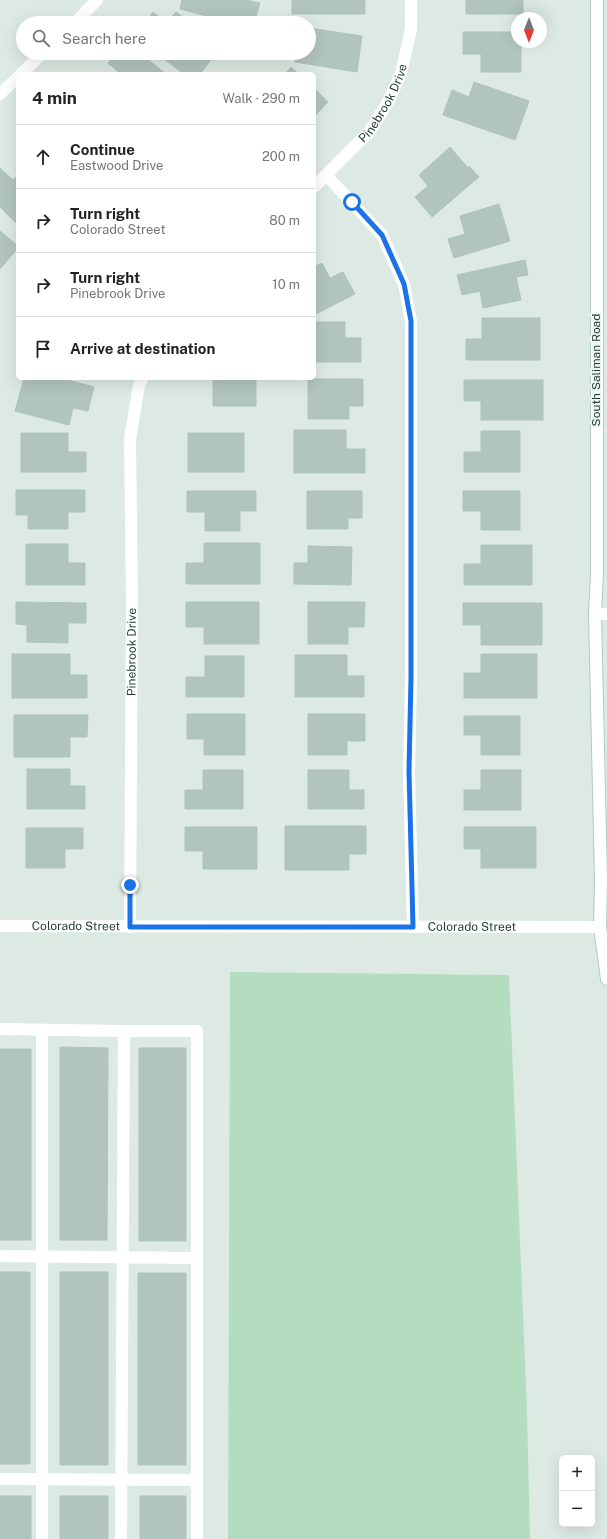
<!DOCTYPE html>
<html lang="en">
<head>
<meta charset="utf-8">
<style>
	:root { --surface:#fff; --page:#f2f2f2; --text:#222; --muted:#767676; --line:#e0e0e0 }
	body { margin:0; font-family:"Public Sans",sans-serif; background:var(--page); color:var(--text) }
	.controls { position:absolute; right:12px; bottom:12px; display:grid; overflow:hidden; border-radius:6px; box-shadow:0 4px 16px #0002 }
	.controls button { width:36px; height:36px; display:grid; place-items:center; padding:0; border:0; border-bottom:1px solid var(--line); background:var(--surface); color:var(--text); font:20px sans-serif }
	.compass { position:absolute; left:511px; top:12px; width:36px; height:36px; border-radius:50%; background:var(--surface); box-shadow:0 4px 16px #0002; rotate:180deg }
	.stop { position:absolute; width:12px; height:12px; margin:-9px; border:3px solid #1a73e8; border-radius:50%; background:#fff }
	.stop.end { background:#1a73e8; border-color:#fff; box-shadow:0 1px 4px #0008 }
	.list { margin:0; padding:0; list-style:none }
	h2 { display:flex; justify-content:space-between; align-items:center; height:52px; margin:0; padding:0 16px; font-size:17px }
	h2 small { font-size:13px; font-weight:400; color:var(--muted) }
	.list li { display:grid; grid-template-columns:26px 1fr auto; gap:12px; align-items:center; box-sizing:border-box; height:64px; padding:0 16px; border-top:1px solid var(--line) }
	.list b { display:block; font-size:15px; white-space:nowrap }
	.list p { margin:0; font-size:13px; white-space:nowrap; color:var(--muted) }
	.list em { font-size:13px; font-style:normal; color:var(--muted) }
	.icon { flex:none; width:22px; height:22px; fill:none; stroke:currentColor; stroke-width:2; stroke-linecap:round; stroke-linejoin:round }
	.map { position:relative; flex:none; width:607px; height:1539px; overflow:hidden }
	.search { position:absolute; background:var(--surface); box-shadow:0 4px 16px #0002; left:16px; top:16px; width:300px; height:44px; display:flex; align-items:center; gap:10px; box-sizing:border-box; padding:0 14px; border-radius:22px; color:var(--muted); font-size:15px }
	.panel { position:absolute; background:var(--surface); box-shadow:0 4px 16px #0002; left:16px; top:72px; width:300px; height:308px; border-radius:6px }
	.map>svg:first-child { display:block }
	.green { fill:#b4ddbf }
	.building { fill:#b2c5bd; stroke:#afc4bb }
	.lines { fill:none; stroke-linecap:round; stroke-linejoin:round }
	.secondary-casing { stroke:#b0cac1; stroke-width:14 }
	.lane { stroke:#fff; stroke-width:12 }
	.street { stroke:#fff; stroke-width:12 }
	.secondary { stroke:#fff; stroke-width:12 }
	.route { stroke:#1a73e8; stroke-width:5 }
	.labels { text-anchor:middle; stroke-width:4; stroke-linejoin:round; paint-order:stroke }
	.street-label { font-size:12px; fill:#1e3a32; stroke:#edf7f2 }
</style>
</head>
<body>
<div class="map">
<svg width="607" height="1539" viewBox="0 0 607 1539">
	<rect width="100%" height="100%" fill="#ddeae4"/>
	<!-- green -->
	<path class="green" d="M230,972L509,975L527,1410L530,1539H228Z"/>
	<!-- building -->
	<path class="building" d="M182,0H246L260,3L254,23H233L180,9Z
		M292,0H365V14H292Z
		M466,0H523V14H466Z
		M153,12L167,23L176,12L191,23H145Z
		M309,28L362,36L357,72L295,62L297,53H309Z
		M463,32H517V42H521V72H481V54H463Z
		M117,53H140L166,74H121L108,63Z
		M156,53H216L200,74H184Z
		M291,67L299,74H285Z
		M474,82L529,101L515,140L443,115L452,90L469,97Z
		M314,88L328,102L314,117Z
		M450,147L468,168L469,166L479,177L432,217L415,197L428,186L419,175Z
		M0,168L13,180L18,175V225L0,207Z
		M499,204L510,241L454,258L448,239L465,234L460,216Z
		M0,231L18,246V248L0,269Z
		M525,260L528,275L516,277L521,300L483,308L480,291L462,295L457,275Z
		M322,263L330,278L343,272L355,294L314,315V267Z
		M482,318H540V360H466V339H482Z
		M314,322H345V338H361V362H314Z
		M24,378H60L94,387L88,411L73,408L69,425L15,411Z
		M213,378H256V406H213Z
		M308,379H363V406H349V419H308Z
		M464,380H543V420H481V401H464Z
		M294,430H346V449H365V473H294Z
		M481,431H520V472H464V452H481Z
		M21,433H68V452H86V472H21Z
		M188,433H244V472H188Z
		M16,490H85V512H68V529H28V515H16Z
		M187,491H256V511H240V531H205V512H187Z
		M307,491H362V518H348V529H307Z
		M463,491H520V530H481V511H463Z
		M204,543H260V584H186V563H204Z
		M26,544H68V563H85V585H26Z
		M481,545H532V585H464V564H481Z
		M308,546L352,547L351,585L294,584V563H308Z
		M16,602L86,603V623H68V643L27,642V625L16,624Z
		M186,602H259V644H204V627H186Z
		M308,602H365L364,627H348V644H308Z
		M463,603H542V645H481V625H463Z
		M12,654H70V675H87V698H12Z
		M481,654H537V698H464V673H481Z
		M295,655H347V676H364V697H295Z
		M205,656H244V697H186V677H205Z
		M187,714H245V755H204V739H187Z
		M308,714H365V741H347V755H308Z
		M14,715H88L87,737H70V757H14Z
		M464,716H520V755H481V735H464Z
		M27,769H70V786H85V809H27Z
		M203,770H243V809H185V790H203Z
		M308,770H349V790H364V809H308Z
		M481,770H521V810H464V790H481Z
		M285,826H366V854H349V870H285Z
		M185,827H257V869H203V851H185Z
		M464,827H536V868H481V849H464Z
		M26,828H83V849H65V868H26Z
		M60,1047L108,1048L107,1240H60Z
		M139,1048H186V1241H139Z
		M0,1049H31V1240H0Z
		M0,1272H30V1464H0Z
		M60,1272H108V1465H60Z
		M138,1273H186V1465H138Z
		M0,1496H31V1539H0Z
		M60,1496H108V1539H60Z
		M140,1496H186V1539H140Z"/>
	<g class="lines">
		<!-- secondary casing -->
		<g class="secondary-casing">
			<path id="secondary" d="M597,0V574L595,614L601,880L600,927L607,979"/>
		</g>
		<!-- lane -->
		<path class="lane" d="M0,1029L124,1031L121,1539
			M42,1030V1539
			M124,1031H197V1539
			M0,1256L197,1258
			M0,1479L197,1480"/>
		<!-- street -->
		<g class="street">
			<path d="M75,23L97,0"/>
			<path d="M21,74L43,53"/>
			<path d="M0,94L18,77"/>
			<path d="M326,175L382,235L404,284L411,321V678L409,771L413,927"/>
			<path id="s1" d="M314,187L370,131L389,100L401,73L411,29V0"/>
			<path d="M595,614H607"/>
			<path id="s2" d="M0,926L600,927"/>
			<path id="s3" d="M130,927L132,601L130,439L139,385L143,378"/>
		</g>
		<!-- secondary -->
		<use href="#secondary" class="secondary"/>
	</g>
	<g class="lines">
		<!-- route -->
		<path class="route" d="M130,885V927H413L409,771L411,678V321L404,284L382,235L352,202"/>
	</g>
	<g class="labels">
		<!-- street labels -->
		<g class="street-label">
			<text dy="4" stroke="none"><textPath href="#s1" startOffset="110">Pinebrook Drive</textPath></text>
			<text transform="translate(596 370) rotate(-90)" y="4">South Saliman Road</text>
			<text dy="4" stroke="none"><textPath href="#s3" startOffset="275">Pinebrook Drive</textPath></text>
			<text dy="4" stroke="none"><textPath href="#s2" startOffset="76">Colorado Street</textPath></text>
			<text dy="4" stroke="none"><textPath href="#s2" startOffset="472">Colorado Street</textPath></text>
		</g>
	</g>
</svg>
<div class="controls">
<button>+</button>
<button>−</button>
</div>
<svg class="compass" viewBox="-18 -18 36 36"><path d="M0-13l5 13h-10z" fill="#e53935"/><path d="M0 13l5-13h-10z" fill="#767676"/></svg>
<div class="stop" style="left:352px;top:202px"></div>
<div class="stop end" style="left:130px;top:885px"></div>
<div class="search"><svg class="icon" aria-label="search" viewBox="0 0 24 24"><circle cx="10" cy="10" r="6"/><path d="M15 15l6 6"/></svg>Search here</div>
<section class="panel">
<h2>4 min<small>Walk · 290 m</small></h2>
<ul class="list">
<li><svg class="icon" aria-label="ahead" viewBox="0 0 24 24"><path d="M12 20V5M6 11l6-6 6 6"/></svg><div><b>Continue</b><p>Eastwood Drive</p></div><em>200 m</em></li>
<li><svg class="icon" aria-label="right" viewBox="0 0 24 24"><path d="M7 20v-9h11M14 6l5 5-5 5"/></svg><div><b>Turn right</b><p>Colorado Street</p></div><em>80 m</em></li>
<li><svg class="icon" aria-label="right" viewBox="0 0 24 24"><path d="M7 20v-9h11M14 6l5 5-5 5"/></svg><div><b>Turn right</b><p>Pinebrook Drive</p></div><em>10 m</em></li>
<li><svg class="icon" aria-label="arrive" viewBox="0 0 24 24"><path d="M6 21V4h12l-3 4 3 4H6"/></svg><div><b>Arrive at destination</b></div></li>
</ul>
</section>
</div>
</body>
</html>
